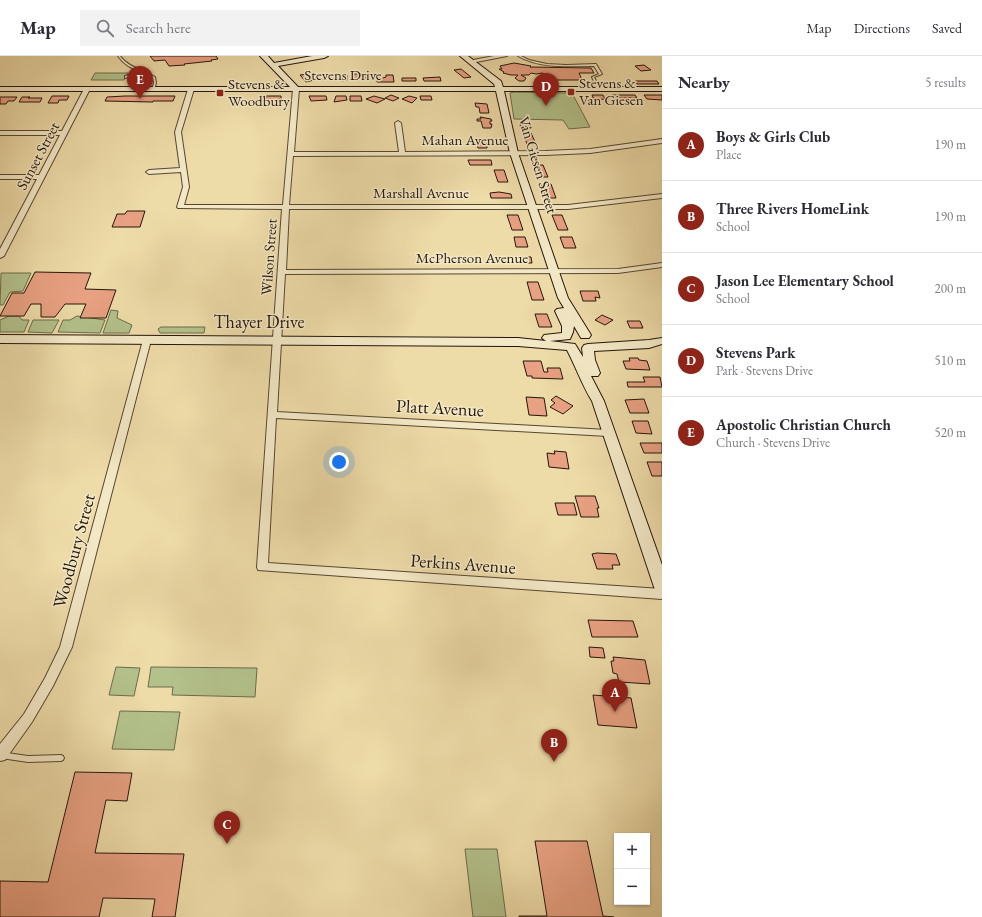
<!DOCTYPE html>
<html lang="en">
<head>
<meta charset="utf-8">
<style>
	:root { --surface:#fff; --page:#f2f2f3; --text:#2b2b33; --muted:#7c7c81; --line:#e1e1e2; --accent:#8f2418 }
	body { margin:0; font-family:"EB Garamond",serif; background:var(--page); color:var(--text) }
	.controls { position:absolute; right:12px; bottom:12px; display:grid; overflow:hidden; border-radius:0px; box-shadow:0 1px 3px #0004 }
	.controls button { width:36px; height:36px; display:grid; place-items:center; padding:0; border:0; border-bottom:1px solid var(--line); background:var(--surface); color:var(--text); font:20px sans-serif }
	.you { position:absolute; left:339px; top:406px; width:14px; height:14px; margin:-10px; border:3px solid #fff; border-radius:50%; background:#1a73e8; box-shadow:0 0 0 6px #1a73e833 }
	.badge { display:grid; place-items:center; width:26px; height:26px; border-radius:50%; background:var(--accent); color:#fff; font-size:13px; font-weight:700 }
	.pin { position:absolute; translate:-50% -33px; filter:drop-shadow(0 1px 2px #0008) }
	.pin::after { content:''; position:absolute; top:21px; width:14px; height:12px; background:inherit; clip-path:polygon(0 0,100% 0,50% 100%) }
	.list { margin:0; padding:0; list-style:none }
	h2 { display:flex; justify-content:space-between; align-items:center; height:52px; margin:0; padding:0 16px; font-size:17px }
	h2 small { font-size:13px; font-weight:400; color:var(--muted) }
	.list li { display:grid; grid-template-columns:26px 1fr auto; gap:12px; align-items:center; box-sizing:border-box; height:72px; padding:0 16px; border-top:1px solid var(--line) }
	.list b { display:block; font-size:15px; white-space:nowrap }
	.list p { margin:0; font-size:13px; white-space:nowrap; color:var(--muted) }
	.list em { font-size:13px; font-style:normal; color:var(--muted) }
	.icon { flex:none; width:22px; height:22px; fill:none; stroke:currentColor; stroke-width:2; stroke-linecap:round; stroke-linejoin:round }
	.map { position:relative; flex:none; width:662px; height:861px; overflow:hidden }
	header { display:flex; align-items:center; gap:24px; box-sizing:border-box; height:56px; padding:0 20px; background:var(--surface); border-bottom:1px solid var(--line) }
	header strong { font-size:19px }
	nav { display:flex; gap:22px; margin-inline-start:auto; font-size:14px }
	.search { width:280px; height:36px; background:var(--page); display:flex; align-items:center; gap:10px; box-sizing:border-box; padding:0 14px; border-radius:0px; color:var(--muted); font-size:15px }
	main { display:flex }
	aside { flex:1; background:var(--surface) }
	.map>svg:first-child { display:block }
	.green { fill:#b3c18b; stroke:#6c6c4b }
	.building { fill:#e8a182; stroke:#25160b }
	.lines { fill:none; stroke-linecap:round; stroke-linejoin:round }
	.lane-casing { stroke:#574732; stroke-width:2 }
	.street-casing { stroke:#574732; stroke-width:2 }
	.secondary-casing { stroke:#25160b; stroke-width:2 }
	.lane { fill:#f3e8c6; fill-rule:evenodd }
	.street { fill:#f3e8c6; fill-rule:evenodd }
	.secondary { fill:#f3e8c6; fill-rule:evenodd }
	.poi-dot { fill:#8f2418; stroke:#f3e8c6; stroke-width:1.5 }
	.labels { text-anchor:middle; stroke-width:3; stroke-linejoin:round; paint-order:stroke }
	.far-street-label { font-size:15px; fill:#25160b; stroke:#f3e8c6 }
	.far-poi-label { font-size:15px; fill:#25160b; stroke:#f3e8c6; text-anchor:start }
	.street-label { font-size:18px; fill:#25160b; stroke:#f3e8c6 }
</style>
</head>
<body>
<header>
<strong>Map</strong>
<div class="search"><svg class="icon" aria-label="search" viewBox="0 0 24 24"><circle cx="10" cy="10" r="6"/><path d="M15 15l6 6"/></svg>Search here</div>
<nav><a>Map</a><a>Directions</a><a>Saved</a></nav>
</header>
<main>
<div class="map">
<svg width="662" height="861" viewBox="0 0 662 861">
	<rect width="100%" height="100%" fill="#eddba8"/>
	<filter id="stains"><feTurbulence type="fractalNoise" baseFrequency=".005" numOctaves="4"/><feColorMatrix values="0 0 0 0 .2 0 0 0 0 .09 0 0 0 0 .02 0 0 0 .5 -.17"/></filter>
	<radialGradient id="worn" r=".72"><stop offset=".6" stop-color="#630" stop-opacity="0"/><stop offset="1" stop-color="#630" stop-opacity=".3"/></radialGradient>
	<!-- green -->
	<path class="green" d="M95,17H128L124,24H91Z
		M514,36L572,37L590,71L569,73L563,64L514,63L510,37Z
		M1,217H31L23,235L10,236L3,249H0Z
		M111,254L118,255L117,262L132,269L129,277H103Z
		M9,260H19L22,264H29L24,276H0V264Z
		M77,260L105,264L100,277L58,276L63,264H70Z
		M33,264H59L52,277L28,276Z
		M161,271H205L204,277H160L158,273Z
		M116,611L140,612L134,640L109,639Z
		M151,611L257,612L255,641L172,639L173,631H148Z
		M120,655L180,656L174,694L112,693Z
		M465,793H497L506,861H473Z"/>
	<!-- building -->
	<path class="building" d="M150,0H216L218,3L211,4L212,5L184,8L185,9L169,10L165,4L154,5Z
		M514,7L531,10L530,11L591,12L594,17H579L582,24H544L543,22H545L543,17L536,18L531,17L529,19H521L526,22L524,25H519L515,22L518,19H511L503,17L504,16L499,13H502L500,10Z
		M644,9L651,14L641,15L635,10Z
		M461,13L471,21L464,22L454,14Z
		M308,18L314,24L306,26L300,19Z
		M318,18H326V23H317Z
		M352,18H362V20H366V23H352Z
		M334,19H347V24L342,25V24H330V21H333Z
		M386,19H393L394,26H377V22H383L386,21Z
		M440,21L441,25H424L423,22Z
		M402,22H416V25H402Z
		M635,25H657L659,28H637Z
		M391,39L399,42L393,45L385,42Z
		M592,39H603L605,43L594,44Z
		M612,39H635L637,42H614Z
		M644,39H662V44L647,43Z
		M52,40H69L67,44H59L58,47H48Z
		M125,40H175L173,45H153V46L105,45L107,41Z
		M266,40H281V43L267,45Z
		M309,40H326L327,44L311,45Z
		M336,40H346L347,44L334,46Z
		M350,40H361L362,45H350Z
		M374,40L385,43L377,47L366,43Z
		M409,40L417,42L412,47L402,43Z
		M420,40H431L432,44H421Z
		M0,41H17L14,45H8L6,48H0Z
		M22,41H30L28,42H42L40,46H19Z
		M475,47L487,48L489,57H480L479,51H476Z
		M480,61L491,63L492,65H490V68H492L491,72H483L481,65H477V63H481Z
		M521,67H530L531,72H522V70H520Z
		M523,77H531L536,88H527Z
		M479,86H487V92H478L477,87H479Z
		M468,104H491L492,109H470Z
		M534,109H543L548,121H539Z
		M494,114H504L508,126H498Z
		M541,128H551L556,142H546Z
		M499,136L511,138L512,142H491L490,137Z
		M127,155H145L140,171H112L117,158H125Z
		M507,159H518L523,174H512Z
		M552,159H562L568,174H558Z
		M514,181H525L528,191H516Z
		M560,181H572L576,192H564Z
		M519,201H531L532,207H521Z
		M35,216L91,217L85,233L116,234L106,262H80L86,248H65L55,261H41V248H31L24,260H0L12,237H24Z
		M527,226H538L544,244H532Z
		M580,235H598L600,242L595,241L596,245H583Z
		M535,258H547L552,271H539Z
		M602,259L613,264L605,269L595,264Z
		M627,265H640L643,272H630Z
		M629,302H638L639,304L647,305L650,314L626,313L623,305H630Z
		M523,305H541L544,316H548L547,312H560L563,323L532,322V320H527Z
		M643,321H660L662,331H628L627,326H645Z
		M556,340L573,350L563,358L550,351L555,347L551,344Z
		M526,341L544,342L547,360L529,359Z
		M644,343L649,357H630L625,344Z
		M632,365H648L652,378L636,377Z
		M640,387H662V397H644Z
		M554,395L566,396L569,413L549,411L547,397L555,398Z
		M647,406H662V420H652Z
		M575,440H595L599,452H597L599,461H581Z
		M555,447H574L577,459H558Z
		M597,497L616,498L620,509H612L613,513H597L592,498Z
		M588,564L633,565L638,581H592Z
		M589,591L603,592L605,602L590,601Z
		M613,601L645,604L650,628L619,626L617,618L613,617L611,605H614Z
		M593,639L631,642L637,672L598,669Z
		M75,716L132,717L127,745L106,744L95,797L184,798L175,861H152L155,843L103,842L99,861H0V825L48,826Z
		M535,785H587L603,860L614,861H519V860H547Z"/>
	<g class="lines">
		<!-- lane casing -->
		<g class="lane-casing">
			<path id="lane" d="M118,0H120C126,8 135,12 144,15H146V16L155,21L156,27L154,34L152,33L154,27L153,22L144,17L125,22V20L141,16C132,12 124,9 118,0Z
				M518,0H521L529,4L547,8L566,9L596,8L602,18L594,21L600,33L598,34L592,21L599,18L594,10C569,10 540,13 518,0Z
				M0,696L28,700L61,699L63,700L64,702L63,704L61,705L28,706L1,702H0Z"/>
		</g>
		<!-- street casing -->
		<g class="street-casing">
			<path id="street" d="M494,0H507L471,7L468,5Z
				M87,31L90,33L4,200L0,202V193L37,123H0V119H39L60,79H0V75H62L84,33Z
				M296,31L299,33L294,96H399L395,67L398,65L401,67L405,96L545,95L590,93L662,83V87L590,97L545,99L293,100L289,149H568L662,138V142L568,153H289L286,214L618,213L662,207V211L618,217L285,218L277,356L608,374L613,377L608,380L276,362L268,507L662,533V543L258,514L257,511L282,153L178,152L177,151L183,131L181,116L149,118L146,116L149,114L180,112L175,76L188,33L191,31L194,33L181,76L189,131L184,149H283L293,33Z
				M147,281L151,284L72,591L53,630L32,666L5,704L0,705V688L24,658L45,622L60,591L143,284Z"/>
		</g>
		<!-- secondary casing -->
		<g class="secondary-casing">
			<path id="secondary" d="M260,0H268L274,7L312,0H328L324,2L278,10L298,31H495L494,28L460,0H468L501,25L503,31H662V35H504L518,97L568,242L591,279L589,282H581L574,270L573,276L570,283L550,285L575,288L583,301L582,292L584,289L588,288L649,284L662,282V288L649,292L594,295L595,304L600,317L598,320H591L604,345L662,509V537L656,536L654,531L592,345C582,329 576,311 567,294L518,290L0,287V279L518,282L546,285L542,282L544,279L562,277V270L555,255L557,253L564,252L558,242L510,97L496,35H0V31H290Z"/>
		</g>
		<!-- lane -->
		<use href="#lane" class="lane"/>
		<!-- street -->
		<use href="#street" class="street"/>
		<!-- secondary -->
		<use href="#secondary" class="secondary"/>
	</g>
	<!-- markers -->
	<g class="poi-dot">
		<rect x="567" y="32" width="8" height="8" rx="2"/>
		<rect x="216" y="33" width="8" height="8" rx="2"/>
	</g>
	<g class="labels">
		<!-- far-street labels -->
		<g class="far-street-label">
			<text x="343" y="24">Stevens Drive</text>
			<text x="465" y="89">Mahan Avenue</text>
			<text transform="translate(38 100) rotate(-62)" y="5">Sunset Street</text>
			<text transform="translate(538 109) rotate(73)" y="5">Van Giesen Street</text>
			<text x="421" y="142">Marshall Avenue</text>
			<text transform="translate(269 201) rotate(-86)" y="5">Wilson Street</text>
			<text x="472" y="207">McPherson Avenue</text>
		</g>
		<!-- far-poi labels -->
		<g class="far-poi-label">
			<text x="579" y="32">Stevens &amp;<tspan x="579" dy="17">Van Giesen</tspan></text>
			<text x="228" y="33">Stevens &amp;<tspan x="228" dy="17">Woodbury</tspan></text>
		</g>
		<!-- street labels -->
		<g class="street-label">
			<text x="259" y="272">Thayer Drive</text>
			<text transform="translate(440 352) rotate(3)" y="6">Platt Avenue</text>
			<text transform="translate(74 495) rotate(-75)" y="6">Woodbury Street</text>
			<text transform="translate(463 508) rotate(4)" y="6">Perkins Avenue</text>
		</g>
	</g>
	<rect width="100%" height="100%" filter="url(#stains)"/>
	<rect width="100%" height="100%" fill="url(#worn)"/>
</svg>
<div class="controls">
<button>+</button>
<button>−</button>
</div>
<div class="you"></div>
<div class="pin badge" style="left:615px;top:656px">A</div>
<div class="pin badge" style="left:554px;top:706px">B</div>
<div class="pin badge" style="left:227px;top:788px">C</div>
<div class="pin badge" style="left:546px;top:50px">D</div>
<div class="pin badge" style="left:140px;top:43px">E</div>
</div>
<aside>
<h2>Nearby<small>5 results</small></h2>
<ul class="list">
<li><span class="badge">A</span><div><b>Boys &amp; Girls Club</b><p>Place</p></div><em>190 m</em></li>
<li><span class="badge">B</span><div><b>Three Rivers HomeLink</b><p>School</p></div><em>190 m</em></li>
<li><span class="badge">C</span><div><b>Jason Lee Elementary School</b><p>School</p></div><em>200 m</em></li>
<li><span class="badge">D</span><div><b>Stevens Park</b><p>Park · Stevens Drive</p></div><em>510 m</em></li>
<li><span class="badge">E</span><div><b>Apostolic Christian Church</b><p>Church · Stevens Drive</p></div><em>520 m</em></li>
</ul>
</aside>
</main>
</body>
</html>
